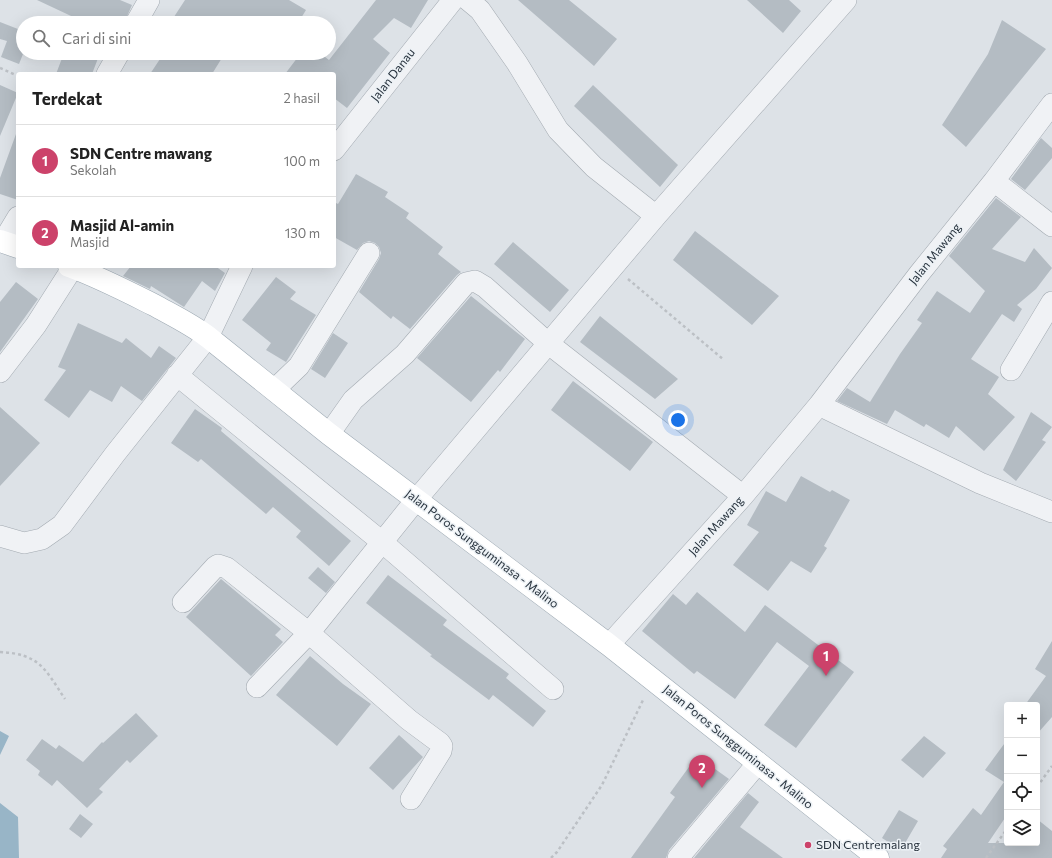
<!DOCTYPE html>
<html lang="id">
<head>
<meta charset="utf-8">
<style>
	:root { --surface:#fff; --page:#f6f6f6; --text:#222; --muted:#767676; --line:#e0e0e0; --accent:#cc426a }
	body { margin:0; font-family:Commissioner,sans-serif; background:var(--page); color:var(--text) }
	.controls { position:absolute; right:12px; bottom:12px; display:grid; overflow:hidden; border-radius:4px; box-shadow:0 4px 16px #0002 }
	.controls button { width:36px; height:36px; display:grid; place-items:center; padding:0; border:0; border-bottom:1px solid var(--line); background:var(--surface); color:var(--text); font:20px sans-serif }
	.you { position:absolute; left:678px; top:420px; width:14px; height:14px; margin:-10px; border:3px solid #fff; border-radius:50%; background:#1a73e8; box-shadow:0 0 0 6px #1a73e833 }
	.badge { display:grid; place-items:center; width:26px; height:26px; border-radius:50%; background:var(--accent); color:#fff; font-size:13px; font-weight:700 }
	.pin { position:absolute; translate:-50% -33px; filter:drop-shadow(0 1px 2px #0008) }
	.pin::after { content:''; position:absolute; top:21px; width:14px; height:12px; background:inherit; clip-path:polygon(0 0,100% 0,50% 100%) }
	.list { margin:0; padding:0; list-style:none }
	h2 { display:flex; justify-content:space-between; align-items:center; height:52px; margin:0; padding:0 16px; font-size:17px }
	h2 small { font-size:13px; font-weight:400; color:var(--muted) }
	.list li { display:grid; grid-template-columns:26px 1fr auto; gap:12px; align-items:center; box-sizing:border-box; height:72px; padding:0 16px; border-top:1px solid var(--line) }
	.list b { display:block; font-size:15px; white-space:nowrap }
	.list p { margin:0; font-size:13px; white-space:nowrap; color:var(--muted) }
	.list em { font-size:13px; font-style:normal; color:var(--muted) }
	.icon { flex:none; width:22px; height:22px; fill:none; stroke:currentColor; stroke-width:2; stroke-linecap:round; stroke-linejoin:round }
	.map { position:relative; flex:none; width:1052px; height:858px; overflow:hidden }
	.search { position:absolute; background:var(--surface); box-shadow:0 4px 16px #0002; left:16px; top:16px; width:320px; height:44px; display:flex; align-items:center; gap:10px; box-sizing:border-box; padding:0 14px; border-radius:22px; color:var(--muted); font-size:15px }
	.panel { position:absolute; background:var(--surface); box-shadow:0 4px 16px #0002; left:16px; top:72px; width:320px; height:196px; border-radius:4px }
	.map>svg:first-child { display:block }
	.water { fill:#98b5c7 }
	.building { fill:#b4bcc3 }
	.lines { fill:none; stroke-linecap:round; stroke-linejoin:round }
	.minor-casing { stroke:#a3aab1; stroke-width:22 }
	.major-casing { stroke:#9ca8b2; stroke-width:23 }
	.path { stroke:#bcc0c5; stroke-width:2.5; stroke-dasharray:3 3; stroke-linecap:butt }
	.minor { stroke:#f0f2f5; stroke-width:21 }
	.major { stroke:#fff; stroke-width:22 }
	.poi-dot { fill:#cc426a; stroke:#ecf1f5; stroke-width:1.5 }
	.labels { text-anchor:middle; stroke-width:3; stroke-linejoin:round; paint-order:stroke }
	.street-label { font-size:12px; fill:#27323d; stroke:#ecf1f5 }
	.poi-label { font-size:12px; fill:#27323d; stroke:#ecf1f5; text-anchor:start }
</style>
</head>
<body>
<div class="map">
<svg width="1052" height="858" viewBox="0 0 1052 858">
	<rect width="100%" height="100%" fill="#dde2e7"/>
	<!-- water -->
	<path class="water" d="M0,731L9,736L0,755Z
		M0,803L18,817L19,858H0Z"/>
	<!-- building -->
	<path class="building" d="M37,0H120L132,5L124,23H86Z
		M185,0H289L306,10L298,23H170Z
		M376,0H428L411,28L394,18L373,39L390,53L347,108L334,98V74H285L301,53H320L329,60Z
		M518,0H569L617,39L594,66Z
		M747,0H789L801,11L783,33Z
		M1002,20L1046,49L966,147L942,125L988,54Z
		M0,22L23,31V54L19,64L1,57L7,41L0,39Z
		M64,53H100L92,74H56Z
		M164,53H225L212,74H150Z
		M0,85L18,93L0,136Z
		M593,85L678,165L660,187L574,106Z
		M16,134H18V200L0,194V178Z
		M1041,138L1052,148V158L1025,190L1011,179Z
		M356,174L388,192L385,197L409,213L406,218L443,247L438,254L461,272L457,275L410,329L393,316L391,319L359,292L379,259L381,253L379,247L375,243L369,241L363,243L357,250L334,237V202L338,204Z
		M996,198L1021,217L992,249L1025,262L1034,248L1052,268L1036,289L1017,305L1022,309L1014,322L1002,314L971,359L999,377L988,394L1015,417L984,451L956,426L949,438L926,424L924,427L895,410L887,424L837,401L847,388L870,402L900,354L922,323L917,320L937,291L970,313L985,291L949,256Z
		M695,231L779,296L752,325L673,260Z
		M513,242L569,290L550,312L494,264Z
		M131,266H215L225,273L215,291L202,281L184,307L151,286L150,289L123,276Z
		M276,277L296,292L290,299L316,315L286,362L266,350L271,343L242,320Z
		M16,282L38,299L0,352V302Z
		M471,296L525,339L500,372L498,370L471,402L417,358Z
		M600,316L678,379L655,399L580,342Z
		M78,323L122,343L126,338L151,358L159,346L176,358L142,401L121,386L112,402L90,390L69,418L44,400L66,370L58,367Z
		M333,333L348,343L325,378L311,369Z
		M573,381L653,442L630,471L551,410Z
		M0,407L40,443L0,486Z
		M195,409L222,428L221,431L351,541L329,566L296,537L301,531L273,507L266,514L201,459L198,462L171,443Z
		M1031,412L1052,427L1042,440L1046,442L1016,481L1003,470Z
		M801,476L830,492L832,490L850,500L824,546L827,548L811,573L791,561L768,591L733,565L759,532L747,525L766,491L786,502Z
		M318,567L335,582L326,593L308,578Z
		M388,575L447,620L443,625L509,674L506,678L546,711L533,727L493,695L489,700L430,656L432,655L366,603Z
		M221,579L281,629L275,635L283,642L251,676L186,617Z
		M697,592L745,632L765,605L854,672L796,748L764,725L809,666L777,642L735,699L697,671L694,674L642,631L673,594L686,605Z
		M1052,641V717L1037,734V705H1025L1046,676L1035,669Z
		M310,656L343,684L371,704L337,746L276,695Z
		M136,713L158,736L130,763L127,760L99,789L103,792L87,808L57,780L52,786L38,775L40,771L26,760L42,739L56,749L59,745L83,762L102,742L103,743Z
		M399,735L423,757L393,790L369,768Z
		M924,736L946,753L923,778L901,760Z
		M1007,740V815L988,843H1037V819L1052,831V858H941L947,849L943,846L973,808L981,815L1004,782L985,770Z
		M697,756L729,779L669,850L666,858H631L675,797L670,793Z
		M748,793L759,802L740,827L783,858H694Z
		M899,810L918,821L901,850L882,838Z
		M80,814L93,824L81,838L69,829Z"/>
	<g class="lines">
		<!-- minor casing -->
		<g class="minor-casing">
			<path id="minor" d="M468,0L480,10L517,63L558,130L594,167L656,216
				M136,23L149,0
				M107,74L119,53
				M334,150L453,0
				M994,181L1052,226
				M3,242L18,217
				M1011,370L1052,302
				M0,372L36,325L73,267
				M177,375L382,542L553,689
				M274,390L299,366L369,253
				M819,405L980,483L1052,512
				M329,434L353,400L405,354L466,283L475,281L485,287L549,344L743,496
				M0,536L24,543L42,539L62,525L115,454L208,337L242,266
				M183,602L215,567L218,565L227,568L309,633L409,720L440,743L442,746L441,751L411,799
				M609,645L743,496L819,405L919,274L994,181L1052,104
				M257,687L309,633L416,500L656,216L846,0
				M678,858L758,763"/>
		</g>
		<!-- major casing -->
		<g class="major-casing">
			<path id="major" d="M0,241L18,247
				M69,266C99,277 126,291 154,305C172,315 191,324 208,337L329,434L609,645L878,858"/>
		</g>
		<!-- path -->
		<path class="path" d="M0,68L18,76
			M628,279L724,360
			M0,652C40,654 45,669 65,699
			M1037,787L1052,766
			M551,858L557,852L602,785L644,698
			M986,858L1007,829"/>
		<!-- minor -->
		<use href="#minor" class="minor"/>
		<!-- major -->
		<use href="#major" class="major"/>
	</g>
	<!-- markers -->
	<circle class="poi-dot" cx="808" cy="845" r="4"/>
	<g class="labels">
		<!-- street labels -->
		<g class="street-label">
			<text transform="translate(393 75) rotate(-52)" y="4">Jalan Danau</text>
			<text transform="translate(935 254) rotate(-51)" y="4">Jalan Mawang</text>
			<text transform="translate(716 526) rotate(-48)" y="4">Jalan Mawang</text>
			<text transform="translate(482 549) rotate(37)" y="4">Jalan Poros Sungguminasa - Malino</text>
			<text transform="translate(738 747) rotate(39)" y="4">Jalan Poros Sungguminasa - Malino</text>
		</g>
		<!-- poi labels -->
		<g class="poi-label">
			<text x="816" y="849">SDN Centremalang</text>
		</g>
	</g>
</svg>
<div class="controls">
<button>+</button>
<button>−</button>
<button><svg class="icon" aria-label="locate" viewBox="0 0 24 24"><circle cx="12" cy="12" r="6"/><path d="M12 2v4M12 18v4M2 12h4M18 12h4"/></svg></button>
<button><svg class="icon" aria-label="layers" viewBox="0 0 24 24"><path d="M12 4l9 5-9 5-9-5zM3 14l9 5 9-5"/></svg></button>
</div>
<div class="you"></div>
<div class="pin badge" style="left:826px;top:676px">1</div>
<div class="pin badge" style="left:702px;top:788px">2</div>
<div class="search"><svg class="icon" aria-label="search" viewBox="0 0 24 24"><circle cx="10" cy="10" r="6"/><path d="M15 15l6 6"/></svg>Cari di sini</div>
<section class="panel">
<h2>Terdekat<small>2 hasil</small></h2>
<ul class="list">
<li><span class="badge">1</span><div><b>SDN Centre mawang</b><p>Sekolah</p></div><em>100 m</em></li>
<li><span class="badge">2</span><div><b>Masjid Al-amin</b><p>Masjid</p></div><em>130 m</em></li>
</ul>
</section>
</div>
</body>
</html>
